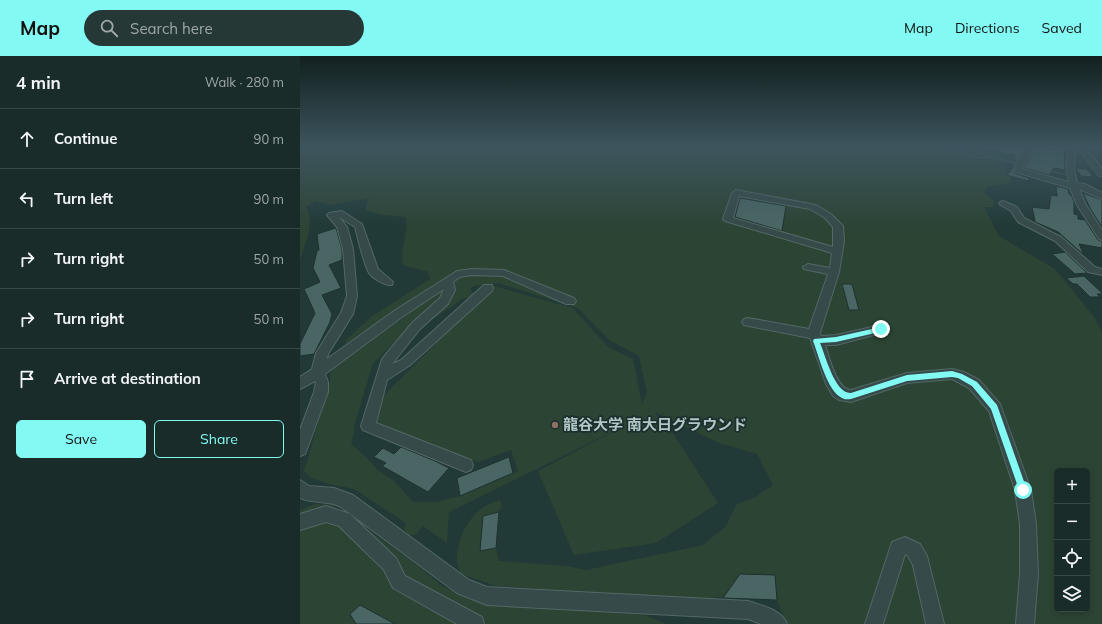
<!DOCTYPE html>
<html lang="en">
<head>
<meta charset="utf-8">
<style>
	:root { --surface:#192c2a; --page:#263836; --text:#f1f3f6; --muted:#9fa7a8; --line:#374847; --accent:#83f9f3 }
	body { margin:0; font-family:Mulish,"Noto Sans JP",sans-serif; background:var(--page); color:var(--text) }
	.controls { position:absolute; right:12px; bottom:12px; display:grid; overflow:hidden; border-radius:6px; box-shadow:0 2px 6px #0003 }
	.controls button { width:36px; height:36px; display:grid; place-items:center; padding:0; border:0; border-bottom:1px solid var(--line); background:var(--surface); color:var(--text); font:20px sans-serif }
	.stop { position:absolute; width:12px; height:12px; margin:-9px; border:3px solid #83f9f3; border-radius:50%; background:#fff }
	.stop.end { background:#83f9f3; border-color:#fff; box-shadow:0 1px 4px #0008 }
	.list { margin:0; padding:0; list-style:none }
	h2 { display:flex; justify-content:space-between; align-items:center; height:52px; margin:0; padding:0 16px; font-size:17px }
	h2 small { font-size:13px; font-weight:400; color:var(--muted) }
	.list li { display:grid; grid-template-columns:26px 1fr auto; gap:12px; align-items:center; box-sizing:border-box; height:60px; padding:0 16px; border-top:1px solid var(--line) }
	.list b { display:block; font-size:15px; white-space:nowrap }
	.list em { font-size:13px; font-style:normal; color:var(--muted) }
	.actions { display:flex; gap:8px; padding:12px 16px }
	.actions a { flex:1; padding:9px 0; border:1px solid var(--accent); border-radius:6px; text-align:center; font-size:14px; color:var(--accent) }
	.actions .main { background:var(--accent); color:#111 }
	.icon { flex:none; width:22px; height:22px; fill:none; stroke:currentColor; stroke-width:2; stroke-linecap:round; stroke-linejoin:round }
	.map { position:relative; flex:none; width:802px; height:568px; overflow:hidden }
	header { display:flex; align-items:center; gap:24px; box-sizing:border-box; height:56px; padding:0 20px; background:var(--accent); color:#111 }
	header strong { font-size:19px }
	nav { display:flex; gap:22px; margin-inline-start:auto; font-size:14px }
	.search { width:280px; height:36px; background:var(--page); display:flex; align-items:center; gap:10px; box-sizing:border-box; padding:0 14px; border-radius:22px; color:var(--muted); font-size:15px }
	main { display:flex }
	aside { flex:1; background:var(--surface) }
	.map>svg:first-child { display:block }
	.green { fill:#2c4434; fill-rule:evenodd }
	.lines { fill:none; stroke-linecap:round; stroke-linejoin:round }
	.stream { stroke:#305b58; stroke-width:1.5 }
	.building { fill:#4a6664; stroke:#1d3130 }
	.minor-casing { stroke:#536867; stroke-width:2 }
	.minor { fill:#354a49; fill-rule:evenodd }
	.route { fill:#83f9f3 }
	.education-dot { fill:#8d6e63; stroke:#1b2f2e; stroke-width:1.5 }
	.labels { text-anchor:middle; stroke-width:3.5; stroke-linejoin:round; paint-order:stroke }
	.poi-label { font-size:15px; font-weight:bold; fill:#b0c7c6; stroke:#1b2f2e; text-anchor:start }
</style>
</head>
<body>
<header>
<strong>Map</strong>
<div class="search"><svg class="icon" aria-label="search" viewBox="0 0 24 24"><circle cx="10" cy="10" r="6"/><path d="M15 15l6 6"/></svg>Search here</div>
<nav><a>Map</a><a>Directions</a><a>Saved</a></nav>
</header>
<main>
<aside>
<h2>4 min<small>Walk · 280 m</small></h2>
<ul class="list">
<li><svg class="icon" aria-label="ahead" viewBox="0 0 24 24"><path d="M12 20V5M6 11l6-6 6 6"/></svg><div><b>Continue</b></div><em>90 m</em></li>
<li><svg class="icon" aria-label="left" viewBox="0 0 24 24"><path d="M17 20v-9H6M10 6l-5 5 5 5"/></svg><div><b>Turn left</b></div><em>90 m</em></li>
<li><svg class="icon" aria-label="right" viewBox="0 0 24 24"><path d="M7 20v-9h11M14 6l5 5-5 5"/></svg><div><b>Turn right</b></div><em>50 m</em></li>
<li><svg class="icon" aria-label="right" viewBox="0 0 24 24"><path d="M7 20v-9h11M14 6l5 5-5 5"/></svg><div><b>Turn right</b></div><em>50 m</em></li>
<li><svg class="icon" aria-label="arrive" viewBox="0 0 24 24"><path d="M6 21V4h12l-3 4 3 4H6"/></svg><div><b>Arrive at destination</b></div></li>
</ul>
<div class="actions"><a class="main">Save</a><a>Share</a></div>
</aside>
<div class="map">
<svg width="802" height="568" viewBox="0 0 802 568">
	<rect width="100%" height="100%" fill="#213a38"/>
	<!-- green -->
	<path class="green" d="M0,91H674L679,92L697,102V105L695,107C704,112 709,113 711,124L708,128L688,130L683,136L693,144L694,148L692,151H684L699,180L755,213L795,262L802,277V568H486L477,544L475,519L440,518L423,542L418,541L394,544L196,530L161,518C159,513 157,508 157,503C158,476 173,451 200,444L202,450L199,456L183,460L180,495L196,492L199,505L268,510L286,514L403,489L426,470L436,449L455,441L473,429L457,398L419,387L355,356L359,364L374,379L418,447L356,487L274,499L238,415L324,370L149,456L147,487L123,470L115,479H108L104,473L106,467L54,433L30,428L11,422L4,415L30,327V318L32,314L141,234L158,224L147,222L45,288L47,283L71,261L130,223L128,216L103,209C99,193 109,177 106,161L83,159L66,154V148L69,142L31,149L15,145L6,151C15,167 5,188 0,204ZM198,227L278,252L309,284L339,300L347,337L342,348L333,303L308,291L273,252L194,230L76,347L70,365L178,406L211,394L218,415L160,440L137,446H113L94,425L78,414L64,399L51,388L54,376V370L73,307L125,256L88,308L124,269L164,242H168L174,238L170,232L174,230ZM757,415H787V553H757Z
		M15,448L32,449L112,505L142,530L176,545L344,559L367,568H0V454Z"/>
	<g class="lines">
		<!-- stream -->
		<path class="stream" d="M651,91L676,102L690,101L720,108
			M750,115L768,119"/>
	</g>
	<!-- building -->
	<path class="building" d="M695,91H724L717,104L713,103L715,99L695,95Z
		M735,91L756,94V91H764L765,114L754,112L749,119L724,112L733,99Z
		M714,111V117L729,122L728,125L707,119Z
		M776,112L787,113L793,121L781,120Z
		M756,130L768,133L769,138L771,139L774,145V158L778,159V163L785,164L798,184L802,185V192L779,188L784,199L758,176L733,165H735L732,151L749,153L751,139L757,140Z
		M783,137L802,144V171L791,154Z
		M440,142L486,150L482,175L435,161Z
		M36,172L42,193V204L29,209L41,232L22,239L32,258L30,266L14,298L0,300V288L15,257L4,233L20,226L13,212L17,195L19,194L17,178Z
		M765,196L787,217L775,218L752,198Z
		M784,220L802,237V238H797L800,241H790L777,228H773L766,222Z
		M542,228H552L559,254H549Z
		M101,391L135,405L149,412L128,436L82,410L86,407L74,401L83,392L94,398Z
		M209,401L213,417L160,440L157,422Z
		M199,456L196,492L180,495L183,460Z
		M440,518L475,519L477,544L423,542Z
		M60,549L95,568H56L50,558Z"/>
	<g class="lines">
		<!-- minor casing -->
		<g class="minor-casing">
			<path id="minor" d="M726,91H734L732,98L722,113L769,126C766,115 765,102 771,91H785L802,113V120H799L778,92C772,103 774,116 777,127L785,128L802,137V143L779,133L786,149L802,174V184L799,183L777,149L770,132L715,116C713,107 724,100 726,91Z
				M436,134L516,149L531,158L543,170L544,185L539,216L520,277L521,280L536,279L581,269L585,270L587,273L585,276L581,277L536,289H525C529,301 537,334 551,334L607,317L652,313L664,316L679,324L700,348L731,434L736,468L738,518L734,568H716L720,518V468L715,434L689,355L669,332L652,323L607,327L551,346L539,344L533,340L526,328L510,282L444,269L442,266L444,263L448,262L509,273L528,218L504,213L503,211L508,208L530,212L532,197L425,165L423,163L432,137ZM439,140L510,153L525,162L533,171V191L433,162Z
				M703,145L717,151L724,162L761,181L795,211L802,213V219L788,216L755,185L718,166L711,155L699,148L700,146Z
				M42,155L62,168L78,213L93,226L92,229C85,230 71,222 68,215C62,202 59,185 55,171L39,161L47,171L53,193L57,240L53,258L28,298L27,303L94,255L157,215L172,213L204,214L274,242L276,245L274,248H266L203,220L172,219L160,221L153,226L155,234L148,248L120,273L92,308L101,304L184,229H192L193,232L192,235L109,310L87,324L76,367L171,404L173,409L171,414L166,416L161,414L63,374L61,370L82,303L112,267L140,242L144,233L102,261L25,318L28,326V336L7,393L5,398L0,400V374L14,336L16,326L15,325L0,333V321L12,313L16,297L41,257L47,240L43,193L37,171L27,159L29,157Z
				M0,424L9,430L34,432L53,439L169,524L187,531L448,545C462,550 481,553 487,568H461L448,563L187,549L157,537L41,451C28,444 13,448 0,442Z
				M26,450L50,458L96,502L105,520L182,561L184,568H157L93,532L84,514L39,470L26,466L0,474V458Z
				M605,481L620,488L627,500L644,568H626L613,509L608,500L605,498L583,568H565L592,486Z"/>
		</g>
		<!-- minor -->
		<use href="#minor" class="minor"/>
	</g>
	<!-- sky -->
	<linearGradient id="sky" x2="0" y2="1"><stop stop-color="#12201f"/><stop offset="0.53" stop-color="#3d555e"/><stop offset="1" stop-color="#3d555e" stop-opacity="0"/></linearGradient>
	<rect width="802" height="171" fill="url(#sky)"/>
	<!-- route -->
	<path class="route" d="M581,271L585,273L584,275L536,286L520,287C526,301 535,338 551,337L607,319L652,315L662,318L677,326L697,349L727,434L726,437L723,439L720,437L719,434L691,353L672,330L658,322L652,321L607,325L551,343C548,343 545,344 542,342C527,335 519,300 513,285L514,283L536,281Z"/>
	<!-- markers -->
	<circle class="education-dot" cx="255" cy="369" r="4"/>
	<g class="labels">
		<!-- poi labels -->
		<g class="poi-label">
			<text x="263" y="374">龍谷大学 南大日グラウンド</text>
		</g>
	</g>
</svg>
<div class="controls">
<button>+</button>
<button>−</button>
<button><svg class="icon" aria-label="locate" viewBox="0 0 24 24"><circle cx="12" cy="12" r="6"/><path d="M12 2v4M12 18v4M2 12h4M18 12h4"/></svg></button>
<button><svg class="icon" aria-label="layers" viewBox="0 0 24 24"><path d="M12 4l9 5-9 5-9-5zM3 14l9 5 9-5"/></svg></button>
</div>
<div class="stop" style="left:723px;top:434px"></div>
<div class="stop end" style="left:581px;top:273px"></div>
</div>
</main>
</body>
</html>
